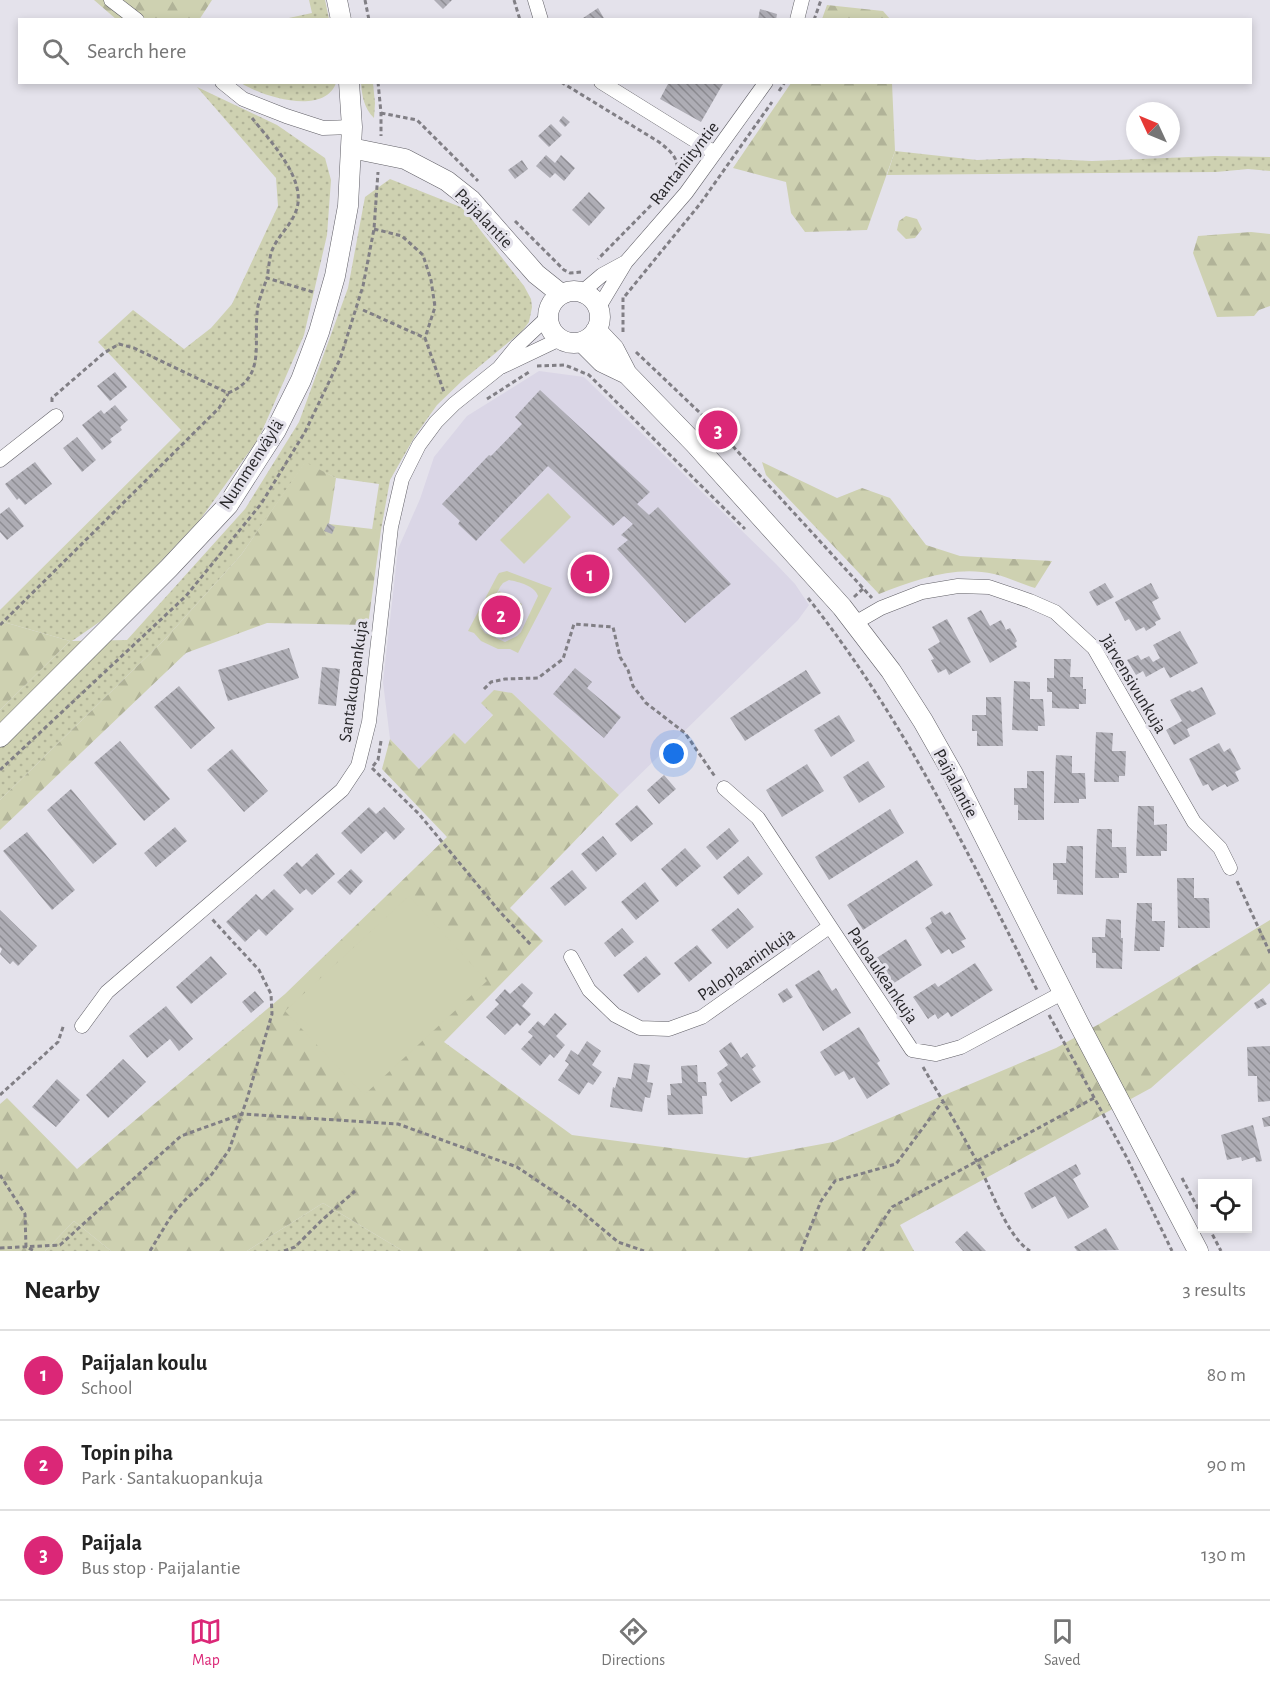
<!DOCTYPE html>
<html lang="en">
<head>
<meta charset="utf-8">
<style>
	:root { --surface:#fff; --page:#f2f2f2; --text:#222; --muted:#767676; --line:#e0e0e0; --accent:#db2777 }
	body { margin:0; font-family:"Alegreya Sans",sans-serif; background:var(--page); color:var(--text) }
	.controls { position:absolute; right:18px; bottom:18px; display:grid; overflow:hidden; border-radius:0px; box-shadow:0 3px 9px #0003 }
	.controls button { width:54px; height:54px; display:grid; place-items:center; padding:0; border:0; border-bottom:2px solid var(--line); background:var(--surface); color:var(--text); font:30px sans-serif }
	.compass { position:absolute; left:1126px; top:102px; width:54px; height:54px; border-radius:50%; background:var(--surface); box-shadow:0 3px 9px #0003; rotate:314deg }
	.you { position:absolute; left:674px; top:754px; width:21px; height:21px; margin:-15px; border:4px solid #fff; border-radius:50%; background:#1a73e8; box-shadow:0 0 0 9px #1a73e833 }
	.badge { display:grid; place-items:center; width:39px; height:39px; border-radius:50%; background:var(--accent); color:#fff; font-size:20px; font-weight:700 }
	.pin { position:absolute; translate:-50% -50%; border:3px solid #fff; box-shadow:0 2px 6px #0006 }
	.list { margin:0; padding:0; list-style:none }
	h2 { display:flex; justify-content:space-between; align-items:center; height:78px; margin:0; padding:0 24px; font-size:26px }
	h2 small { font-size:20px; font-weight:400; color:var(--muted) }
	.list li { display:grid; grid-template-columns:39px 1fr auto; gap:18px; align-items:center; box-sizing:border-box; height:90px; padding:0 24px; border-top:2px solid var(--line) }
	.list b { display:block; font-size:22px; white-space:nowrap }
	.list p { margin:0; font-size:20px; white-space:nowrap; color:var(--muted) }
	.list em { font-size:20px; font-style:normal; color:var(--muted) }
	.icon { flex:none; width:33px; height:33px; fill:none; stroke:currentColor; stroke-width:2; stroke-linecap:round; stroke-linejoin:round }
	.map { position:relative; flex:none; width:1270px; height:1251px; overflow:hidden }
	.search { position:absolute; background:var(--surface); box-shadow:0 3px 9px #0003; left:18px; right:18px; top:18px; height:66px; display:flex; align-items:center; gap:15px; box-sizing:border-box; padding:0 21px; border-radius:0px; color:var(--muted); font-size:22px }
	.sheet { height:348px; background:var(--surface) }
	nav { display:flex; justify-content:space-around; align-items:center; box-sizing:border-box; height:84px; border-top:2px solid var(--line); background:var(--surface); font-size:16px; color:var(--muted) }
	nav a { display:grid; justify-items:center; gap:3px }
	nav .on { color:var(--accent) }
	.map>svg:first-child { display:block }
	.built { fill:#dad6e6 }
	.green { fill:url(#green-dots) }
	.forest { fill:url(#forest-firs) }
	.pitch { fill:#ced1b1; fill-rule:evenodd }
	.building { fill:url(#building-back-hatch) }
	.lines { fill:none; stroke-linecap:round; stroke-linejoin:round }
	.street-casing { stroke:#605f66; stroke-width:15 }
	.secondary-casing { stroke:#605f66; stroke-width:21 }
	.path { stroke:#817f85; stroke-width:3; stroke-dasharray:4.5 3; stroke-linecap:butt }
	.street { stroke:#fff; stroke-width:14 }
	.secondary { stroke:#fff; stroke-width:20 }
	.labels { text-anchor:middle; stroke-width:6; stroke-linejoin:round; paint-order:stroke }
	.street-label { font-size:18px; fill:#29282b; stroke:#e4e2eb }
</style>
</head>
<body>
<div class="map">
<svg width="1270" height="1251" viewBox="0 0 1270 1251">
	<defs>
		<pattern id="green-dots" width="8" height="8" patternUnits="userSpaceOnUse" patternTransform="scale(1.5)"><rect width="8" height="8" fill="#ced1b1"/><path d="M2 2h.1M6 6h.1" fill="none" stroke="#b1b398" stroke-width="1.8" stroke-linecap="round"/></pattern>
		<pattern id="forest-firs" width="22" height="20" patternUnits="userSpaceOnUse" patternTransform="scale(1.5)"><rect width="22" height="20" fill="#ced1b1"/><path d="M5 1l3.5 6h-7zM16 11l3.5 6h-7z" fill="#b1b398"/></pattern>
		<pattern id="building-back-hatch" width="6" height="6" patternUnits="userSpaceOnUse" patternTransform="scale(1.5)"><rect width="6" height="6" fill="#aeadb5"/><path d="M-1 5l2 2M0 0l6 6M5-1l2 2" fill="none" stroke="#8e8d93"/></pattern>
	</defs>
	<rect width="100%" height="100%" fill="#e4e2eb"/>
	<!-- built -->
	<path class="built" d="M539,371L584,377L776,564L795,584L809,605L798,620L619,795L512,693L465,745L454,734L419,769L390,739L383,682L398,549L420,499L434,457L467,416Z"/>
	<!-- green -->
	<path class="green" d="M309,0H325L329,19H284L312,13Z
		M241,83H336C324,116 263,97 241,83Z
		M361,83H373L375,103L374,118C364,108 362,96 361,83Z
		M197,87L277,125L325,158L331,180L327,235L304,335L259,438L199,521L111,614L72,641L127,640L245,509L299,422L348,288L365,197L390,179L463,208L524,286L531,299L532,307L529,322L522,331L463,380L437,405L415,436L390,480L381,530H372L379,484L336,478L305,463L241,555L166,638L0,800V710L70,641L0,621V610L181,430L98,342L133,310L184,349L211,328L232,304L278,206L276,178Z
		M895,151L977,160L1026,158L1092,161L1215,156L1270,157V171L1248,169L1216,172L887,175Z
		M499,591L522,604L503,639L480,626Z
		M323,1203L403,1251H247Z
		M74,1221L111,1251H45Z"/>
	<!-- forest -->
	<path class="forest" d="M94,0H212L199,20L116,19Z
		M827,5L883,11L890,19H822Z
		M791,83H892L895,151L867,230L805,232L791,213L786,182L733,168Z
		M906,216L917,219L922,229L915,238L906,239L897,230L899,221Z
		M1251,232L1270,234V306L1259,310L1254,316L1217,317L1193,253L1198,236Z
		M305,462L336,478L329,524L381,530L368,625L267,623L186,653L0,830V800L166,638L241,555Z
		M762,462L837,498L862,488L890,498L926,545L960,556L1052,561L1035,588C1021,584 1008,577 994,574C955,565 915,580 879,594L766,475Z
		M0,621L70,641L0,710Z
		M494,690L512,693L619,795L510,908L543,941L444,1042L572,1135L746,1158L833,1142L1056,1048L1101,1023L1270,920V983L1151,1088L900,1225L914,1251H403L323,1203L247,1251H111L74,1221L45,1251H0V1104L7,1098L77,1169L285,994L447,837L382,769L390,739L419,769L454,733L465,744L493,715L481,703Z"/>
	<!-- pitch -->
	<path class="pitch" d="M548,493L571,517L524,564L500,540Z
		M507,571L552,588L518,653L510,649H498L481,641L474,633L468,631L497,576L499,573ZM509,580C519,582 535,586 538,596L521,632L517,636L505,642L485,633L480,627L500,587L503,583Z
		M409,896L487,981L364,1095L285,1011Z"/>
	<!-- building -->
	<path class="building" d="M434,0H452L443,9Z
		M598,8L605,20H580Z
		M760,9L777,14L776,20H758Z
		M669,82H724L701,122L660,99Z
		M563,116L570,122L565,127L559,121Z
		M551,124L562,135L549,147L538,136Z
		M546,155L555,163L561,155L575,168L564,181L555,173L550,178L536,166Z
		M522,160L528,169L515,179L508,170Z
		M589,192L605,208L589,226L572,210Z
		M115,372L127,387L110,401L97,386Z
		M540,390L650,492L637,504L649,515L658,507L731,584L685,623L617,549L628,540L621,535L633,524L624,516L613,526L548,466L476,541L458,524L460,521L442,504L489,455L491,456L522,424L515,417Z
		M115,405L128,420L120,427L122,430L110,439L112,442L102,450L82,425L101,410L104,414Z
		M77,437L96,460L82,472L63,448Z
		M35,462L52,484L25,505L19,498L17,500L5,484Z
		M9,507L24,526L7,540L0,532V514Z
		M328,523L335,527L332,534L324,531Z
		M1105,583L1114,597L1097,606L1089,592Z
		M1151,583L1159,598L1152,602L1161,619L1155,622L1156,625L1146,631L1144,627L1136,631L1129,619L1125,621L1115,602Z
		M981,610L990,626L1001,620L1006,630L1010,628L1017,641L1015,643L1017,647L990,663L967,618Z
		M947,619L971,662L949,675L946,669L938,673L931,660L934,659L928,649L940,642L932,627Z
		M1180,631L1198,663L1170,678L1164,667L1146,677L1143,671L1136,675L1127,660L1138,655L1141,660L1149,656L1153,662L1160,658L1153,645Z
		M289,648L299,678L228,701L218,670Z
		M1054,659H1071L1070,677H1083V689H1086V704H1079V709L1052,708V692H1047V678H1054Z
		M322,667L340,669L336,706L318,704Z
		M575,668L592,682L587,688L621,717L604,738L553,694Z
		M806,670L821,693L745,741L730,718Z
		M1014,681L1030,682V699H1043L1045,726H1038V731L1012,730Z
		M179,686L215,728L191,749L154,707Z
		M1202,687L1216,714L1187,729L1190,736L1174,745L1166,730L1182,721L1170,700L1190,690L1192,692Z
		M986,697H1001L1003,746H977V731H972V715H986Z
		M839,715L855,741L831,757L814,730Z
		M1096,732L1113,733L1112,751H1126L1125,776H1119V782H1094Z
		M120,741L170,799L144,821L94,763Z
		M1219,743L1224,752L1230,748L1241,769L1235,772L1239,781L1227,787L1225,784L1212,791L1208,784L1203,786L1189,759Z
		M232,749L268,791L244,812L207,770Z
		M1056,755L1072,756V773H1085L1086,799H1079V803H1054Z
		M868,761L885,787L859,803L843,777Z
		M807,764L824,791L782,817L766,790Z
		M1027,771H1044V820H1018V805H1014V788H1027Z
		M664,775L676,789L659,804L647,790Z
		M71,789L117,844L93,864L47,810Z
		M637,805L653,824L631,842L615,824Z
		M1138,806H1154V825L1167,824V851H1161V856H1136Z
		M369,807L376,814L384,807L405,829L394,840L386,831L361,854L341,833Z
		M890,809L904,833L829,880L815,857Z
		M175,827L187,841L156,867L144,853Z
		M729,828L739,841L717,860L706,847Z
		M1097,829H1112V847H1126L1127,873H1119V878H1095Z
		M27,832L75,890L52,910L3,851Z
		M603,836L617,854L596,872L581,854Z
		M1067,846H1083V895L1057,894V880H1053V863H1066Z
		M685,848L701,866L676,887L661,869Z
		M317,853L335,874L312,895L306,889L300,894L283,875L297,862L302,867Z
		M748,856L763,874L738,895L723,877Z
		M917,860L933,885L863,930L847,905Z
		M351,869L363,881L350,895L337,882Z
		M572,870L587,888L565,906L550,888Z
		M1177,878H1194V898H1209L1210,928H1178Z
		M645,882L659,901L636,920L621,902Z
		M274,889L294,909L266,936L259,929L245,942L226,922L256,894L262,900Z
		M1137,903H1152V921H1165L1164,947H1160V951H1134Z
		M738,908L754,927L727,949L711,930Z
		M0,910L37,946L18,966L13,961L10,964L0,954L2,949L0,947Z
		M942,911L945,915L950,912L966,939L961,941L965,947L952,954L949,949L941,954L925,928L932,923L930,918Z
		M1106,919L1121,920V938H1123L1122,969L1096,968V953H1092V937H1105Z
		M622,928L634,942L615,957L604,943Z
		M906,939L922,965L891,985L875,959Z
		M697,945L712,963L689,982L674,963Z
		M211,956L227,974L191,1004L176,987Z
		M646,956L661,974L638,993L623,975Z
		M975,963L993,990L951,1017L948,1012L938,1019L935,1014L928,1019L913,997L935,983L938,987Z
		M819,970L832,991L836,988L851,1013L823,1031L795,985Z
		M522,983L533,993L522,1006L531,1014L520,1026L517,1023L505,1035L486,1017L499,1004L495,1000L505,989L510,994Z
		M787,988L793,997L783,1003L778,994Z
		M255,991L264,1002L251,1013L242,1002Z
		M1263,998L1267,1004L1257,1009L1254,1003Z
		M166,1006L193,1039L179,1051L170,1039L147,1058L129,1036Z
		M555,1013L567,1024L556,1036L565,1045L554,1058L550,1054L540,1066L521,1049L533,1036L528,1032L538,1021L544,1026Z
		M859,1027L880,1061L877,1063L890,1084L867,1099L854,1077L849,1080L844,1071L835,1076L820,1052Z
		M587,1041L601,1051L592,1065L602,1072L593,1085L588,1082L579,1095L558,1080L569,1064L565,1061L571,1050L578,1055Z
		M731,1042L741,1058L747,1053L756,1066L752,1069L761,1082L731,1102L719,1084L722,1081L717,1073L728,1065L719,1051Z
		M1270,1046V1101L1258,1102L1257,1076H1248L1247,1047Z
		M123,1059L146,1082L108,1118L86,1095Z
		M634,1063L650,1065L647,1082L653,1083L650,1098L645,1097L642,1112L610,1107L613,1087L615,1088L618,1077L631,1079Z
		M697,1065L698,1082H706L707,1096H702L703,1114L668,1115L667,1095H671L670,1084L682,1083L681,1066Z
		M57,1079L80,1100L56,1127L32,1107Z
		M1270,1116V1126L1264,1127L1262,1118Z
		M1253,1125L1262,1161L1256,1162L1255,1157L1242,1161L1241,1157L1227,1160L1221,1135Z
		M1076,1164L1081,1174L1073,1179L1089,1207L1068,1219L1055,1196L1032,1209L1024,1193Z
		M1106,1228L1119,1250L1077,1251L1074,1247Z
		M967,1231L986,1251H963L955,1242Z"/>
	<g class="lines">
		<!-- street casing -->
		<g class="street-casing">
			<path id="street" d="M111,0L137,20
				M535,0L541,20
				M797,20L802,0
				M222,82L243,99L286,116L323,128L352,127
				M601,82L715,153
				M582,292L602,275L626,262
				M599,307L626,262L686,193L766,82
				M501,367L560,339
				M0,460L56,416
				M855,623L881,608L922,592L958,586L989,587L1030,601L1055,612L1094,648L1194,822L1220,848L1230,868
				M724,788L758,818L912,1050L936,1054L961,1047L1064,992
				M571,957L589,990L615,1015L640,1028L669,1029L702,1017L829,927
				M82,1026L107,992L342,790L358,766L369,722L391,527L402,479L419,445L436,422L454,404L499,368L517,346L548,317"/>
		</g>
		<!-- secondary casing -->
		<g class="secondary-casing">
			<path id="secondary" d="M337,0L341,20
				M351,148L405,159L447,181L471,200L536,274L561,294
				M548 317a26 26 0 1 1 52 0a26 26 0 1 1-52 0Z
				M596,330L614,349L627,374L695,444L842,607L891,671L923,721L953,774L1079,1024L1198,1251
				M582,342L602,362L627,374
				M0,737L169,568L228,505L276,430L301,380L319,332L335,276L348,206L352,127L349,82"/>
		</g>
		<!-- path -->
		<path class="path" d="M365,0L369,20
			M514,0L520,20
			M814,20L821,0
			M378,82L381,113V136
			M561,82L659,142C676,155 682,163 673,183L598,259
			M779,91L785,82
			M381,113L417,120L478,181
			M252,118C270,141 308,180 296,211C291,225 280,234 274,246C269,255 269,268 267,278L313,292
			M515,221L564,270L570,273L581,272
			M374,229L402,236L423,255L431,280L435,307L425,338
			M625,296L700,204L772,102
			M363,310L425,338L444,392
			M623,332V295
			M636,352L718,430L872,598
			M537,366L565,365L589,375L745,529
			M487,399L529,372
			M52,402V398L104,353L119,344L134,348L228,393C265,378 254,347 257,315C257,303 263,290 267,278
			M854,597L864,588
			M808,598C904,719 968,853 1037,990
			M0,625L219,408L228,394
			M484,689L491,682L505,679L538,678L563,659L574,624L613,627L620,657L628,670L633,686L646,703L685,733L716,778
			M373,766L378,760L381,741
			M372,768L419,814L500,912L531,945
			M0,770L186,596L261,504L305,432L340,359L363,286L374,229L378,172
			M1237,881L1270,953
			M1049,1015L1127,1158L1172,1251
			M923,1067C941,1098 959,1128 976,1160C990,1185 1006,1236 1030,1251
			M0,1095L58,1042L64,1024
			M0,1175L25,1214L26,1247L35,1251
			M1182,1178L1202,1216
			M1209,1228L1221,1251
			M0,1248L60,1245L181,1136L242,1114L398,1124L517,1167L575,1206L618,1242L644,1251
			M150,1251L170,1218L184,1201L212,1174L229,1150L247,1099L272,1014L271,994L259,970L212,919
			M284,1251L295,1247L322,1220L355,1191
			M801,1251L821,1201L835,1181L896,1164L943,1101
			M863,1251L892,1207L1094,1098"/>
		<!-- street -->
		<use href="#street" class="street"/>
		<!-- secondary -->
		<use href="#secondary" class="secondary"/>
	</g>
	<g class="labels">
		<!-- street labels -->
		<g class="street-label">
			<text transform="translate(684 163) rotate(-52)" y="6">Rantaniityntie</text>
			<text transform="translate(484 218) rotate(46)" y="6">Paijalantie</text>
			<text transform="translate(251 464) rotate(-57)" y="6">Nummenväylä</text>
			<text transform="translate(353 681) rotate(-82)" y="6">Santakuopankuja</text>
			<text transform="translate(1134 684) rotate(59)" y="6">Järvensivunkuja</text>
			<text transform="translate(956 783) rotate(62)" y="6">Paijalantie</text>
			<text transform="translate(746 964) rotate(-35)" y="6">Paloplaaninkuja</text>
			<text transform="translate(883 975) rotate(56)" y="6">Paloaukeankuja</text>
		</g>
	</g>
</svg>
<div class="controls">
<button><svg class="icon" aria-label="locate" viewBox="0 0 24 24"><circle cx="12" cy="12" r="6"/><path d="M12 2v4M12 18v4M2 12h4M18 12h4"/></svg></button>
</div>
<svg class="compass" viewBox="-18 -18 36 36"><path d="M0-13l5 13h-10z" fill="#e53935"/><path d="M0 13l5-13h-10z" fill="#767676"/></svg>
<div class="you"></div>
<div class="pin badge" style="left:590px;top:574px">1</div>
<div class="pin badge" style="left:501px;top:615px">2</div>
<div class="pin badge" style="left:718px;top:430px">3</div>
<div class="search"><svg class="icon" aria-label="search" viewBox="0 0 24 24"><circle cx="10" cy="10" r="6"/><path d="M15 15l6 6"/></svg>Search here</div>
</div>
<section class="sheet">
<h2>Nearby<small>3 results</small></h2>
<ul class="list">
<li><span class="badge">1</span><div><b>Paijalan koulu</b><p>School</p></div><em>80 m</em></li>
<li><span class="badge">2</span><div><b>Topin piha</b><p>Park · Santakuopankuja</p></div><em>90 m</em></li>
<li><span class="badge">3</span><div><b>Paijala</b><p>Bus stop · Paijalantie</p></div><em>130 m</em></li>
</ul>
</section>
<nav>
<a class="on"><svg class="icon" aria-label="map" viewBox="0 0 24 24"><path d="M3 6l6-2 6 2 6-2v14l-6 2-6-2-6 2zM9 4v14M15 6v14"/></svg>Map</a>
<a><svg class="icon" aria-label="directions" viewBox="0 0 24 24"><path d="M12 3l9 9-9 9-9-9zM9 14v-3h6M13 9l2 2-2 2"/></svg>Directions</a>
<a><svg class="icon" aria-label="saved" viewBox="0 0 24 24"><path d="M7 4h10v16l-5-4-5 4z"/></svg>Saved</a>
</nav>
</body>
</html>
